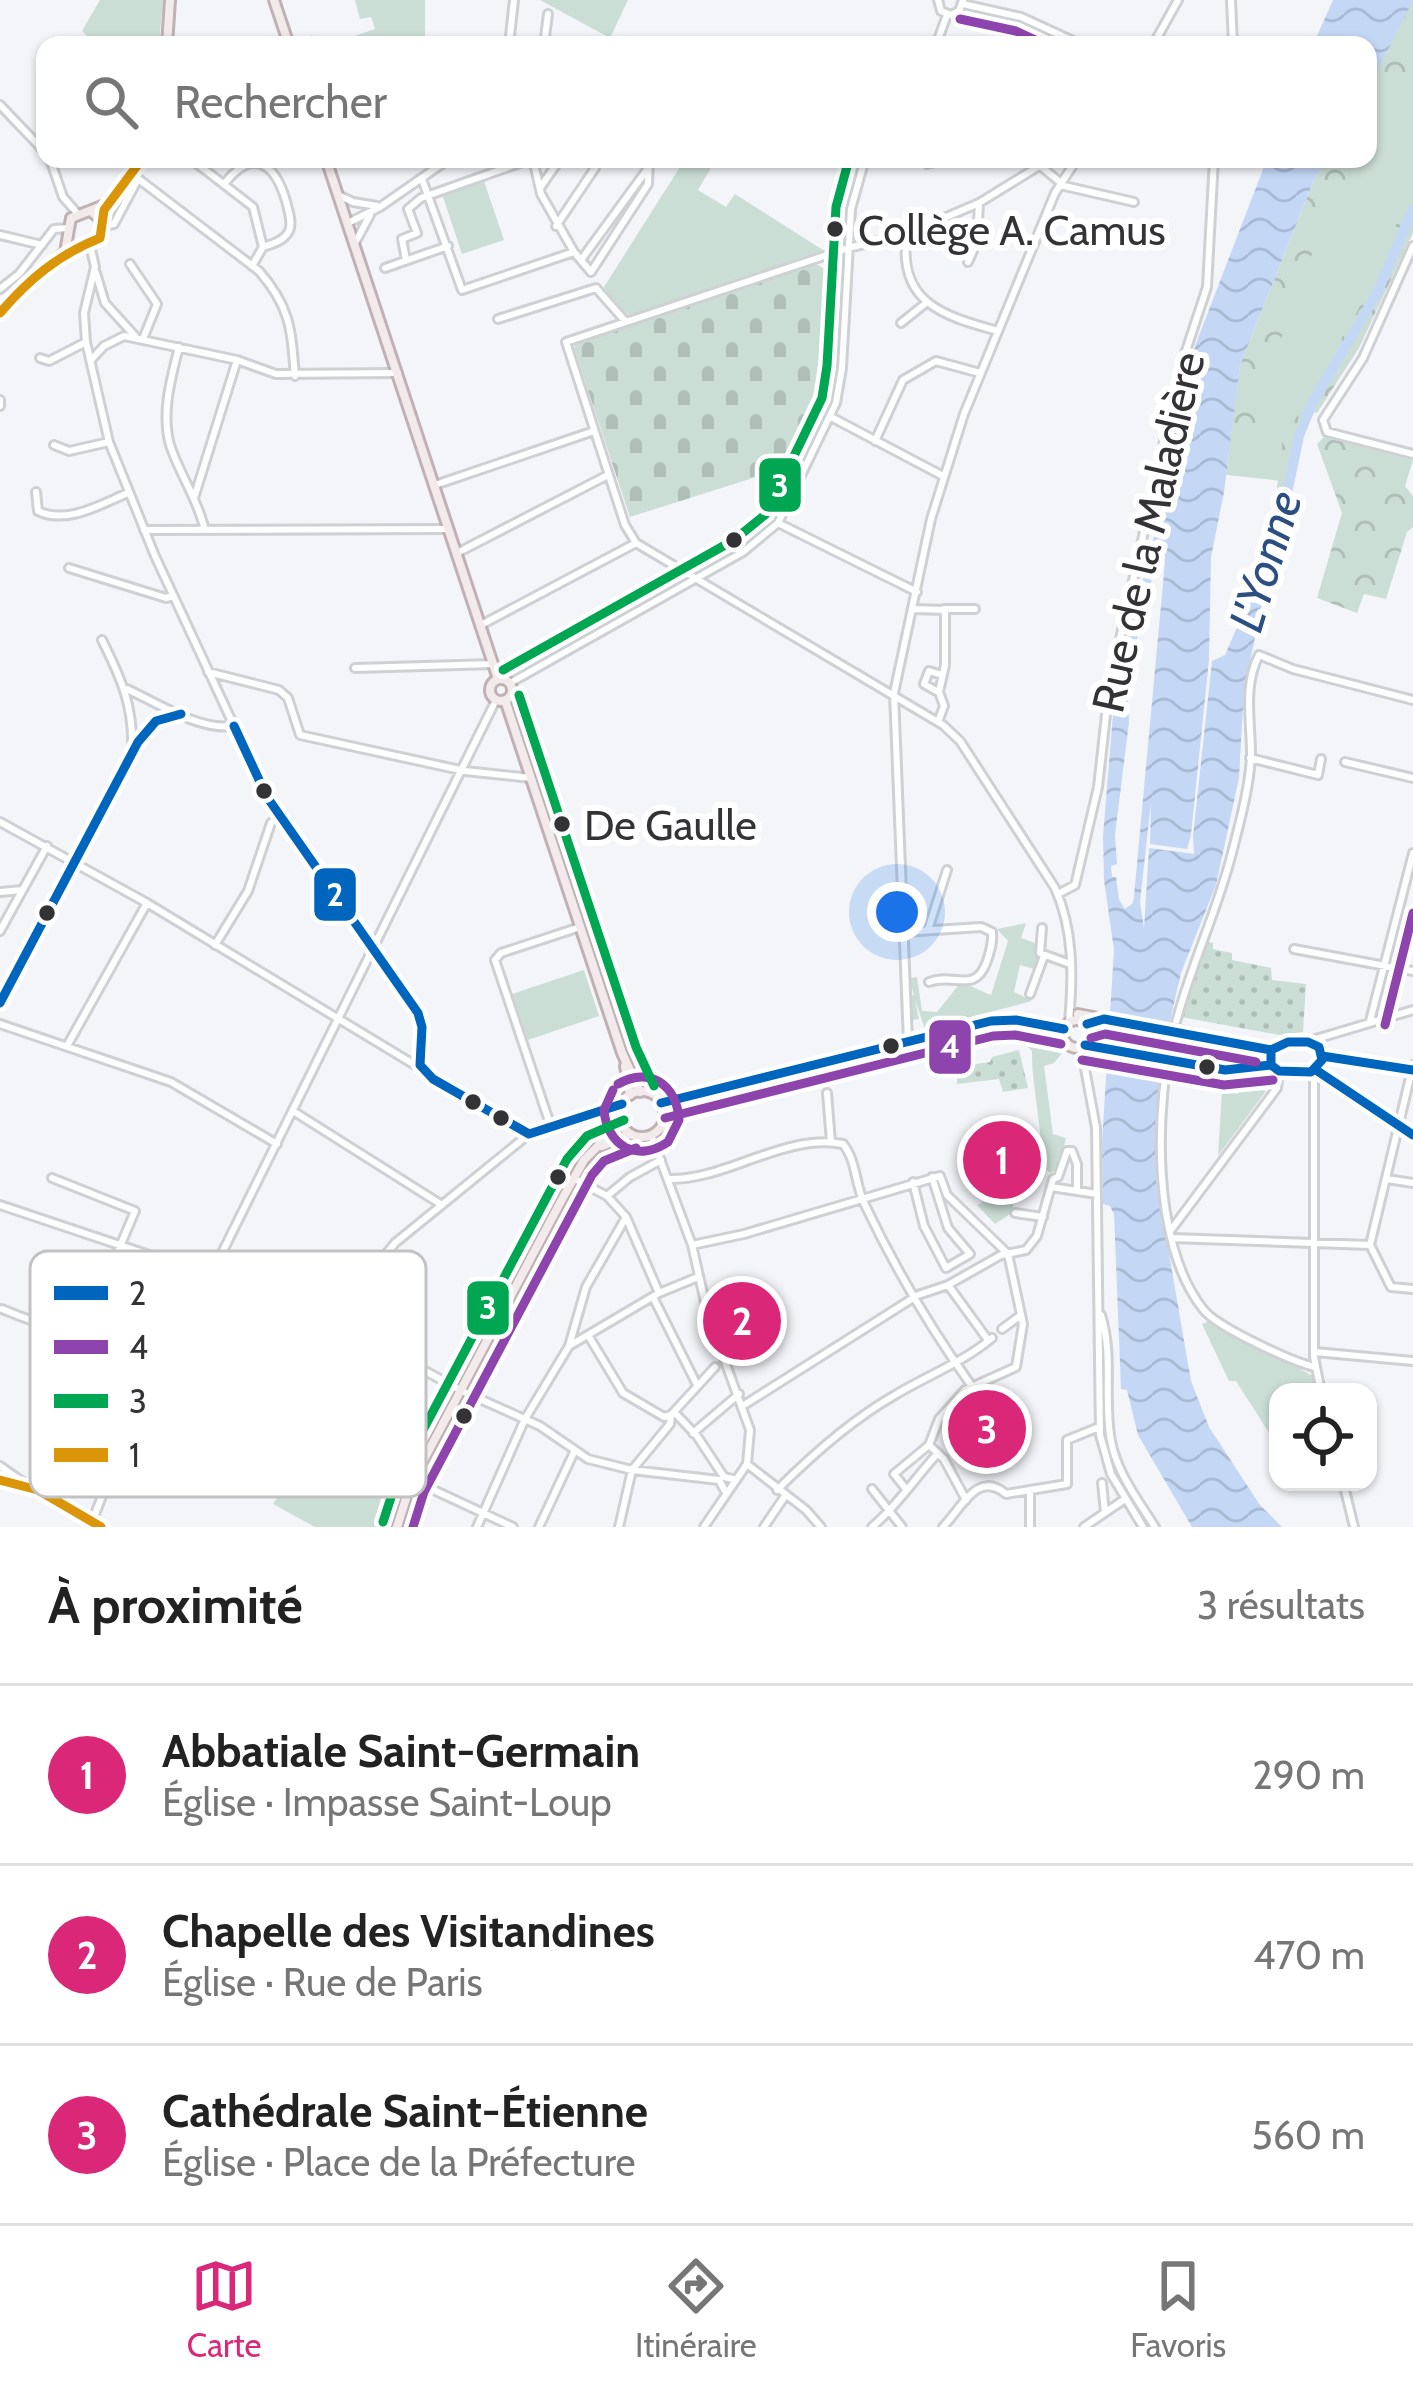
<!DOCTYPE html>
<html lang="fr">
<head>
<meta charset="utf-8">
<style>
	:root { --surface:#fff; --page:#f6f6f6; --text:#222; --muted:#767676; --line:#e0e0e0; --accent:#db2777 }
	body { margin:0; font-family:Cabin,sans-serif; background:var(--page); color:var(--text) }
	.controls { position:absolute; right:36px; bottom:36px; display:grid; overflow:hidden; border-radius:24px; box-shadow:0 3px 9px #0004 }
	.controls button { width:108px; height:108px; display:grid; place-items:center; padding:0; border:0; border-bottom:3px solid var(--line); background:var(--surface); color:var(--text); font:60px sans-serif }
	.you { position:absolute; left:897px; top:912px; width:42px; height:42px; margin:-30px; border:9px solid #fff; border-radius:50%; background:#1a73e8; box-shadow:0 0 0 18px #1a73e833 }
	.badge { display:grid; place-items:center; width:78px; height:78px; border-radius:50%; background:var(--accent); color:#fff; font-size:39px; font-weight:700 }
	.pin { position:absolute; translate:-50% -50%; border:6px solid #fff; box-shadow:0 3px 12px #0006 }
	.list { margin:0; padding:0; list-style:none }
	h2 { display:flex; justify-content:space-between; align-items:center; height:156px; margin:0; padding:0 48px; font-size:51px }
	h2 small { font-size:39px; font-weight:400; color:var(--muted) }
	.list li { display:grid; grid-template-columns:78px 1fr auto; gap:36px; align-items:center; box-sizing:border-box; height:180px; padding:0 48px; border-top:3px solid var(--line) }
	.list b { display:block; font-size:45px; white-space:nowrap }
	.list p { margin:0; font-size:39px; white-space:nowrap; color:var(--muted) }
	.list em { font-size:39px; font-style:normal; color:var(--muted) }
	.icon { flex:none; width:66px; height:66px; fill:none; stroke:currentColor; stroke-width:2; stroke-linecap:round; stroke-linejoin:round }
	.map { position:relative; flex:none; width:1413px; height:1527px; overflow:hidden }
	.search { position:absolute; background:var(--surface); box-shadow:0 3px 9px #0004; left:36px; right:36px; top:36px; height:132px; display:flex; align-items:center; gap:30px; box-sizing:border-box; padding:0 42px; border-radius:24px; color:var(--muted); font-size:45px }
	.sheet { height:696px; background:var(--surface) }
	nav { display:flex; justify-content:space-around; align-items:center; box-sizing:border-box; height:168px; border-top:3px solid var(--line); background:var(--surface); font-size:33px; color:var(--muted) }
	nav a { display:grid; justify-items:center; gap:6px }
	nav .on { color:var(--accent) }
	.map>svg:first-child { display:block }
	.green { fill:#cbded6 }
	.forest { fill:url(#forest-crowns) }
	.cemetery { fill:url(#cemetery-stones) }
	.garden { fill:url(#garden-dots) }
	.water { fill:url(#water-waves) }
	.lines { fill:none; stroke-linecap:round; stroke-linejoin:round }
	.stream { stroke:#c4d8f6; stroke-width:3 }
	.river { stroke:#c4d8f6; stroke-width:10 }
	.minor-casing { stroke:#cfd0d3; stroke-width:12 }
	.major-casing { stroke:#c0b1b4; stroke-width:14 }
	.minor { stroke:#fdfefe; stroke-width:6 }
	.major { stroke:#f3eaeb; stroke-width:8 }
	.major-bridge-casing { stroke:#c0b1b4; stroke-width:14; stroke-linecap:butt }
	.major-bridge { stroke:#f3eaeb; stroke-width:8 }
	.bus-1-casing { stroke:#fff; stroke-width:18 }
	.bus-2-casing { stroke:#fff; stroke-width:18 }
	.bus-3-casing { stroke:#fff; stroke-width:18 }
	.bus-4-casing { stroke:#fff; stroke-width:18 }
	.bus-1 { stroke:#0065bd; stroke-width:9 }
	.bus-2 { stroke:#8e44ad; stroke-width:9 }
	.bus-3 { stroke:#00a651; stroke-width:9 }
	.bus-4 { stroke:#da9508; stroke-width:9 }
	.bus-dot { fill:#333336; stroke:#fff; stroke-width:4.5 }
	.labels { text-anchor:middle; stroke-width:12; stroke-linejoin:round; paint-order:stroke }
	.bus-label { font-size:42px; fill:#333336; stroke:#fff; text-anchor:start }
	.street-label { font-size:45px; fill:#333336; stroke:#fff }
	.water-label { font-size:48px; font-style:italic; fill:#2b4f82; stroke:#fff }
	.key { fill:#fff; stroke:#c2c2c3; stroke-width:3 }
	.key-label { font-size:33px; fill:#333336 }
	.line-badge { stroke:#fff; stroke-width:4.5 }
	.badge-label { font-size:33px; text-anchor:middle; font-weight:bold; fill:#fff }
</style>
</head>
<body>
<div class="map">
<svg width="1413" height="1527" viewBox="0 0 1413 1527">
	<defs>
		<pattern id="forest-crowns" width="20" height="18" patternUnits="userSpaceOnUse" patternTransform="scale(3)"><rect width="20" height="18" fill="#cbded6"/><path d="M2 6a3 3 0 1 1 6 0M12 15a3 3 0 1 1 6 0" fill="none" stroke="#afbfb8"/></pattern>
		<pattern id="cemetery-stones" width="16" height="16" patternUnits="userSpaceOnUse" patternTransform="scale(3)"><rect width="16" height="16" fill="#cbded6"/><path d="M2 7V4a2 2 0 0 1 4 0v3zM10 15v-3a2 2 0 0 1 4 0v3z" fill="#afbfb8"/></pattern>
		<pattern id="garden-dots" width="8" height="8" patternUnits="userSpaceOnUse" patternTransform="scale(3)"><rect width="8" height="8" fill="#cbded6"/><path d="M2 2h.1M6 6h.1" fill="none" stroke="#afbfb8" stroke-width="1.8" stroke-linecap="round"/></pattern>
		<pattern id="water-waves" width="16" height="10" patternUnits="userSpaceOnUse" patternTransform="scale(3)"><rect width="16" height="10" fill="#c4d8f6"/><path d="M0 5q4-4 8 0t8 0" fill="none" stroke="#a9bad4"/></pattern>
	</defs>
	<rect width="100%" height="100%" fill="#f4f5f9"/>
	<!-- green -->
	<path class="green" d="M100,0H163L159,45H80L87,36L82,31Z
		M355,0H425V36L398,45H315L310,35L334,43L375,29L371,17L360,19Z
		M540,0H628L610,38Z
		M1409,0H1413V224L1309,423L1283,481L1226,475L1240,365L1325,159H1368V78Z
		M685,159H716L698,190L726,207L735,194L823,250L631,316L620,309L604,287Z
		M484,181L504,240L462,254L442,194Z
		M1026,923L1021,938L1035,943L1039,955L1034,969L1020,965L1014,992L1032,1001L925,1029L915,1000L919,1019L912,1020L910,996L914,995L909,978L917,977L922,1011L937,1012L961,982L991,995L1008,941L997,929Z
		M584,970L599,1016L528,1040L512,994Z
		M1176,1034L1256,1051L1258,1061L1231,1065L1172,1057L1179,1045Z
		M1043,1039L1055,1043L1062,1053L1054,1063L1044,1066L1053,1134L1066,1138L1058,1169L1050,1173L1041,1165L1038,1178L1032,1176L1013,1201V1212L995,1224L977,1205L1000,1192L1013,1195L1016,1185L1025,1180L1028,1170L1040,1165C1045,1139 1031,1084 1032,1051L1025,1044Z
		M1239,1085L1266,1091L1218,1156L1222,1091L1238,1094Z
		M1209,1321L1313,1376L1317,1392H1278V1447L1236,1381H1229L1202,1324Z
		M289,1441L398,1509L393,1527H315L273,1504L292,1474L274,1461Z"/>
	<!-- forest -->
	<path class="forest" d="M1413,0V65L1368,139V89Z
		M1328,159H1355L1316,241L1294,312L1270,361L1256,402L1262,411L1286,409L1298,414C1302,443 1288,485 1281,514L1275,517C1273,485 1287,459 1280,429L1257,427L1229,450L1240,365L1314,180Z
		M1413,187V233L1359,348L1317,413L1301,406L1357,312Z
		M1324,437L1413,460L1405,486L1413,496V527L1407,532L1386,599L1364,594L1357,613L1317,598L1342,513L1317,444Z"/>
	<!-- cemetery -->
	<path class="cemetery" d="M817,264L834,276C830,348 830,402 791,466L630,517L574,348L576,343Z"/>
	<!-- garden -->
	<path class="garden" d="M1208,942L1213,943V949L1232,953V960L1271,968L1272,980L1306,984L1303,1032L1279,1035L1181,1017Z
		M1019,1050L1028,1088L1003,1092L999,1079L957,1084V1067L990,1062L992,1057Z"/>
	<!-- water -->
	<path class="water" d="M1333,0H1413L1368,89V45H1313Z
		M1267,159H1328L1314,180L1240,365L1224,492L1211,557L1209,660L1191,835L1187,849L1150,844L1151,802L1140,902L1144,928L1149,848L1194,854L1193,836L1212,661L1225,655L1255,586L1265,590L1244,690L1239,778L1216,885L1181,973L1162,1055L1156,1178L1191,1381L1209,1427L1260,1505L1282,1527H1192L1138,1435L1127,1390L1121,1389L1114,1214L1110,1206L1103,1204L1102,1142L1114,950L1104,880L1103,836L1115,690L1118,685L1127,686L1129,722L1115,835L1117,864L1111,866L1112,877H1116L1119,900L1125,909L1133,903L1134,896L1165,562H1157L1144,607L1136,605L1156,529L1169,437L1195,346Z"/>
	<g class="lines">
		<!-- stream -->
		<path class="stream" d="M492,961L528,1067
			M529,1072L542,1111"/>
		<!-- river -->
		<path class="river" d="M1257,598L1280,527L1299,436L1312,403L1377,293L1413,209
			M1132,639L1142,593"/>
		<!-- minor casing -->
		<g class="minor-casing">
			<path id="minor" d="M938,0L941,11L951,15L959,11L963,0
				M1231,0L1233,45
				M963,4L1021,17L1082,45
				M509,45L514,0
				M544,45L548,14
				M936,45L947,15
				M1153,45L1178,0
				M0,105L45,152
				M50,159L63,197L77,213
				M191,159L253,207L263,247L252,266
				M533,159L541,194L574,252
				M1032,159L1061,183
				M927,164L950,159
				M1039,166L979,203L907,234L848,248L566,342L625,525L636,543L943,725L960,741L1055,888C1074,930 1073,977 1069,1022
				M132,174L259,271C291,308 291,329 295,376
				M422,179L462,290L574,252L591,272L648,184L649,159
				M225,183C254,147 275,164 286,201C288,210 293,222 289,231C284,241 272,244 263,247
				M1060,185L1134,202
				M540,188L560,159
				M338,195L353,202L377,206
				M348,223L380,207L449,159
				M103,226L114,224L138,179
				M556,226L595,168
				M0,235L42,245
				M907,235C897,302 943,316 998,331
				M355,243L370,215
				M90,245L95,267L84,313L86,342L109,442L155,556L267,797L418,1013L422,1027L420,1065
				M1413,246L1363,358L1323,420L1327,432L1413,454
				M406,260L402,239L417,233L408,209L421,198L531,159
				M581,260L646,171
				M968,262L977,242L979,203
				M130,264L157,304L143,339
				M385,268L448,246
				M96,273L105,303L135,336
				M0,289L19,274L54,229L68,228
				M498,319L596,288L626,322
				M901,323L926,303
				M179,347C171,378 161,413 170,445C179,473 197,498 204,527
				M40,358L49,361L86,342
				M91,360L104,346L124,336L237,360L276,374L398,373
				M0,400V406
				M831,417L943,476
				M875,441L903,380L936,361L980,373
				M54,445L69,451L109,442
				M435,485L594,431
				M36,492L38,511C67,525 101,504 128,493
				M194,498L237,360
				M778,523L917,592
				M144,530L449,529
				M457,553L608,475
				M69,568L166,598L173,596
				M914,609L945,610V665L939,692L944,706L938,722
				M944,609H975
				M481,625L636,543
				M102,640C121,678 134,707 132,751
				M355,668L494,664
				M208,672L279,690L288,698L300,735L465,771L531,778
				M510,683L743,552L778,523L836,403L842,368L851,209L865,159
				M127,689C157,703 200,731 234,726
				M938,692L924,684L929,671L942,675
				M1250,758L1318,775L1321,759
				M1345,762L1413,778
				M0,822L147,903L529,1134
				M0,892L22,890
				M1058,894L1075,885L1098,787L1109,688L1181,366L1207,287L1214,159
				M1042,928L1040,953L1070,964
				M928,930L947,870
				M0,931L47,846
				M903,932L981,927L992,932C993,944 990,951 987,961C975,995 954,972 929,982
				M215,945L248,891L271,823L280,816
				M1294,949L1413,971
				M1030,994L1044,956
				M0,1003L138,742L156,721L181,714
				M1370,1021L1413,853
				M0,1024L171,1082L277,1144
				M1309,1041L1413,1010
				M908,1042L894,693L931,519L964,414L1055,193L1077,159
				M67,1046L147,903
				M1081,1047L1096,1128L1100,1435L1111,1474L1143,1527
				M1314,1071V1357L1321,1392
				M827,1093L831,1142
				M293,1111L442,1205
				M599,1114L619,1117
				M551,1127L495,960L501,953L580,927
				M651,1135L692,1245L708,1315L750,1430L747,1464L704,1527
				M1072,1151L1077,1164V1189
				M52,1178L135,1211L71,1362
				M573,1178L607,1196L626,1217L659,1293
				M669,1179C727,1180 784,1133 843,1144C857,1161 855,1186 865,1205C895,1268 931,1329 971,1385
				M1387,1179L1413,1183
				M913,1182L924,1226L946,1268L970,1254L948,1228L932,1177
				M1051,1187L1097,1194
				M607,1196L630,1177L661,1160
				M0,1205L212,1276
				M1015,1213L1043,1217
				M1171,1230L1277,1088L1279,1071
				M1172,1238L1370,1245
				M692,1245L744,1234L940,1176L947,1195L1008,1254L1023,1324L1016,1367L965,1390L939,1419L929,1445L894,1474L906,1489
				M1370,1245L1413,1065
				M1370,1245L1391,1287L1413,1289
				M948,1285L988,1340
				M653,1297L697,1385
				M94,1308L180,1338
				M2,1309C31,1321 56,1333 86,1320
				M1101,1315C1114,1356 1103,1399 1111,1441C1117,1473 1138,1500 1155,1527
				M346,1328L462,1391L540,1426L588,1459L632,1470L719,1480L725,1491
				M1002,1329L1021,1315
				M184,1330L307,1394
				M588,1335L623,1393L664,1417L671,1415L715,1367
				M569,1346L586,1287L625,1219
				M1315,1352L1413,1361
				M61,1356L228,1448
				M1315,1367C1293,1362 1216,1327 1203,1309C1151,1244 1154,1103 1175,1026C1190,967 1217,912 1232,853C1240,821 1250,786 1251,754C1251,720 1243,686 1259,655L1293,669L1413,700
				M307,1394L318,1380L382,1259L395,1243L529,1134L622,1104
				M307,1394L311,1409L408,1478L513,1527
				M744,1405L918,1295L948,1285L1001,1255L1026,1250L1037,1236L1053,1179L1058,1177L1067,1151H1072
				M674,1412L697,1436L724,1477L733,1479
				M693,1433L739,1394
				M929,1445L944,1459L966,1500
				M747,1464L806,1510L821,1527
				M0,1466L27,1485
				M1343,1482L1354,1527
				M1102,1483L1105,1512
				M872,1489L902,1527
				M777,1490C811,1456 853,1419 895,1395C928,1375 962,1363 992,1338
				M90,1527L104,1491L496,700
				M477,1527L525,1419L569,1346L659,1293L698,1277
				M539,1527L575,1450
				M619,1527L632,1470L670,1424L671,1415
				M764,1527L785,1496
				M872,1527C898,1505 915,1478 938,1453
				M943,1527C963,1506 978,1470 1006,1494L1067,1484V1440L1099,1427
				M1030,1527V1491
				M1084,1527L1125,1499"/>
		</g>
		<!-- major casing -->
		<g class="major-casing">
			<path id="major" d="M274,0L289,45
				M167,45L170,0
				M326,159L498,679
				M107,205L142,159
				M65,252L71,218L107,204
				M0,313L22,287L65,252L100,238L101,220L92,212
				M490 690a11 11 0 1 1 22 0a11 11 0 1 1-22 0Z
				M505,700L622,1053L640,1092
				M1078,1014L1104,1019
				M1063 1034a14 14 0 1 1 28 0a14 14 0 1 1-28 0Z
				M1181,1031L1271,1050C1283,1040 1307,1037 1319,1047L1322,1060L1311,1072L1279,1071L1271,1065V1050
				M955,1035C992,1026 1027,1024 1063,1037
				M1322,1056L1413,1070
				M1178,1063L1225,1070L1271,1065
				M625,1066L630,1095
				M1316,1070L1413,1135
				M619 1114a23 23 0 1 1 46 0a23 23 0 1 1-46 0Z
				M661,1103L991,1021L1016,1020L1064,1029
				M664,1114L755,1087
				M602,1146L630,1134
				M0,1480L38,1490L101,1527
				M397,1527L410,1486L560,1203L584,1160L621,1123"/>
		</g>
		<!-- minor -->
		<use href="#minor" class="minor"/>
		<!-- major -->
		<use href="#major" class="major"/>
		<!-- major-bridge casing -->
		<g class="major-bridge-casing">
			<path id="major-bridge" d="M1104,1019L1181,1031
				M1105,1050L1178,1063"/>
		</g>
		<!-- major-bridge -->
		<use href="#major-bridge" class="major-bridge"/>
		<!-- bus-1 casing -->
		<g class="bus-1-casing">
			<path id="bus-1" d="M234,726L267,797L418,1013L422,1027L420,1065
				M0,1003L138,742L156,721L181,714
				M1087,1024L1104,1019L1271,1050
				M1288,1042H1308L1319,1047L1322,1060L1311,1072L1279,1071L1271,1065V1050Z
				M1085,1045L1225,1070L1271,1065
				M1322,1056L1413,1070
				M420,1065L433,1079L529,1134
				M1316,1070L1413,1135
				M661,1103L991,1021L1016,1020L1064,1029
				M529,1134L622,1104"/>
		</g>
		<!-- bus-2 casing -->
		<g class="bus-2-casing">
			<path id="bus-2" d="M960,19L1016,31L1046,45
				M1385,1025L1413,913
				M1091,1038L1105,1034L1256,1062
				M1082,1060L1224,1085L1273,1080
				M613,1090L604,1110C607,1146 637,1163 668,1142L679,1120C677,1085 650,1066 618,1084
				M665,1118L993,1036L1015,1035L1061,1044
				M413,1527L424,1492L592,1175L604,1161L636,1148"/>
		</g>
		<!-- bus-3 casing -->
		<g class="bus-3-casing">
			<path id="bus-3" d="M503,670L734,540L766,514L822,398L827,366L836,207L849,159
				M519,695L636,1047L654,1086
				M383,1522L397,1479L567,1159L587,1136L624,1120"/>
		</g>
		<!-- bus-4 casing -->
		<g class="bus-4-casing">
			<path id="bus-4" d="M0,313C29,279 58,255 100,238L104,210L142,159
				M0,1480L38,1490L101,1527"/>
		</g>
		<!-- bus-1 -->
		<use href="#bus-1" class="bus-1"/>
		<!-- bus-2 -->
		<use href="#bus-2" class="bus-2"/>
		<!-- bus-3 -->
		<use href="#bus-3" class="bus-3"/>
		<!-- bus-4 -->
		<use href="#bus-4" class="bus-4"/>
	</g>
	<!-- markers -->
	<g class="bus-dot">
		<circle cx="835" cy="229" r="10"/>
		<circle cx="734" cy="540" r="10"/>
		<circle cx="264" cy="791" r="10"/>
		<circle cx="562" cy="824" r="10"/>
		<circle cx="47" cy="913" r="10"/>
		<circle cx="891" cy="1046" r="10"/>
		<circle cx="1207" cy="1067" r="10"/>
		<circle cx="473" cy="1102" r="10"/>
		<circle cx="501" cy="1118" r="10"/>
		<circle cx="558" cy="1177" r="10"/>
		<circle cx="464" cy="1416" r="10"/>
	</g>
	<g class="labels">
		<!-- bus labels -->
		<g class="bus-label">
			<text x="858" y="245">Collège A. Camus</text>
			<text x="584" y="840">De Gaulle</text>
		</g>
		<!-- street labels -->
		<g class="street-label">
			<text transform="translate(1148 532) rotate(-77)" y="16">Rue de la Maladière</text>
		</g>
		<!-- water labels -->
		<g class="water-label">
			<text transform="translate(1265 561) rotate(-73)" y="17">L'Yonne</text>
		</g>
	</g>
	<!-- legend -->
	<rect x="30" y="1251" width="396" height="246" rx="18" class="key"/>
	<rect x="54" y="1286" width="54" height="14" fill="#0065bd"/>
	<rect x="54" y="1340" width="54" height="14" fill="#8e44ad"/>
	<rect x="54" y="1394" width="54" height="14" fill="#00a651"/>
	<rect x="54" y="1448" width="54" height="14" fill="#da9508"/>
	<g class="key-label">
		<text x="129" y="1305">2</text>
		<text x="129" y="1359">4</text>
		<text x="129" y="1413">3</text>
		<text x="129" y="1467">1</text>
	</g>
	<g class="line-badge">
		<rect x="757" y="456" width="46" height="58" rx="12" fill="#00a651"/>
		<rect x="312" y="866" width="46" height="57" rx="12" fill="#0065bd"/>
		<rect x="927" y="1018" width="46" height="58" rx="12" fill="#8e44ad"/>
		<rect x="465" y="1279" width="46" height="58" rx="12" fill="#00a651"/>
	</g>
	<g class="badge-label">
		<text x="780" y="497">3</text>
		<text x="335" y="906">2</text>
		<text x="950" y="1058">4</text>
		<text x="488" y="1319">3</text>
	</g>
</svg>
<div class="controls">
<button><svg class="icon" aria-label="locate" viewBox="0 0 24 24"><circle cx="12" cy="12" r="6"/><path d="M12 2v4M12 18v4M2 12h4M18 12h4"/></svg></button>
</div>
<div class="you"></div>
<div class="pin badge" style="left:1002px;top:1160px">1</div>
<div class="pin badge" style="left:742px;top:1321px">2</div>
<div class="pin badge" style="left:987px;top:1429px">3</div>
<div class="search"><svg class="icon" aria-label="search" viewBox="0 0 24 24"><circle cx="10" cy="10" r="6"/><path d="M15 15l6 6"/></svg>Rechercher</div>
</div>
<section class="sheet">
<h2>À proximité<small>3 résultats</small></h2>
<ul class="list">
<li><span class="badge">1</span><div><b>Abbatiale Saint-Germain</b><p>Église · Impasse Saint-Loup</p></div><em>290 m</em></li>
<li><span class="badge">2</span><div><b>Chapelle des Visitandines</b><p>Église · Rue de Paris</p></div><em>470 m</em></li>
<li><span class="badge">3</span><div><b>Cathédrale Saint-Étienne</b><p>Église · Place de la Préfecture</p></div><em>560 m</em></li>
</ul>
</section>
<nav>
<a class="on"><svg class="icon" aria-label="map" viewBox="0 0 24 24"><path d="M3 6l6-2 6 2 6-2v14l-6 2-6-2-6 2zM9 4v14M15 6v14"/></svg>Carte</a>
<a><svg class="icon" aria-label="directions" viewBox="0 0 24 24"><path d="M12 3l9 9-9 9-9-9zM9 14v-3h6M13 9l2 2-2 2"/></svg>Itinéraire</a>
<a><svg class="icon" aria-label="saved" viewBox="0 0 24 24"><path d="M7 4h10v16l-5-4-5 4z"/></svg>Favoris</a>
</nav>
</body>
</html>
